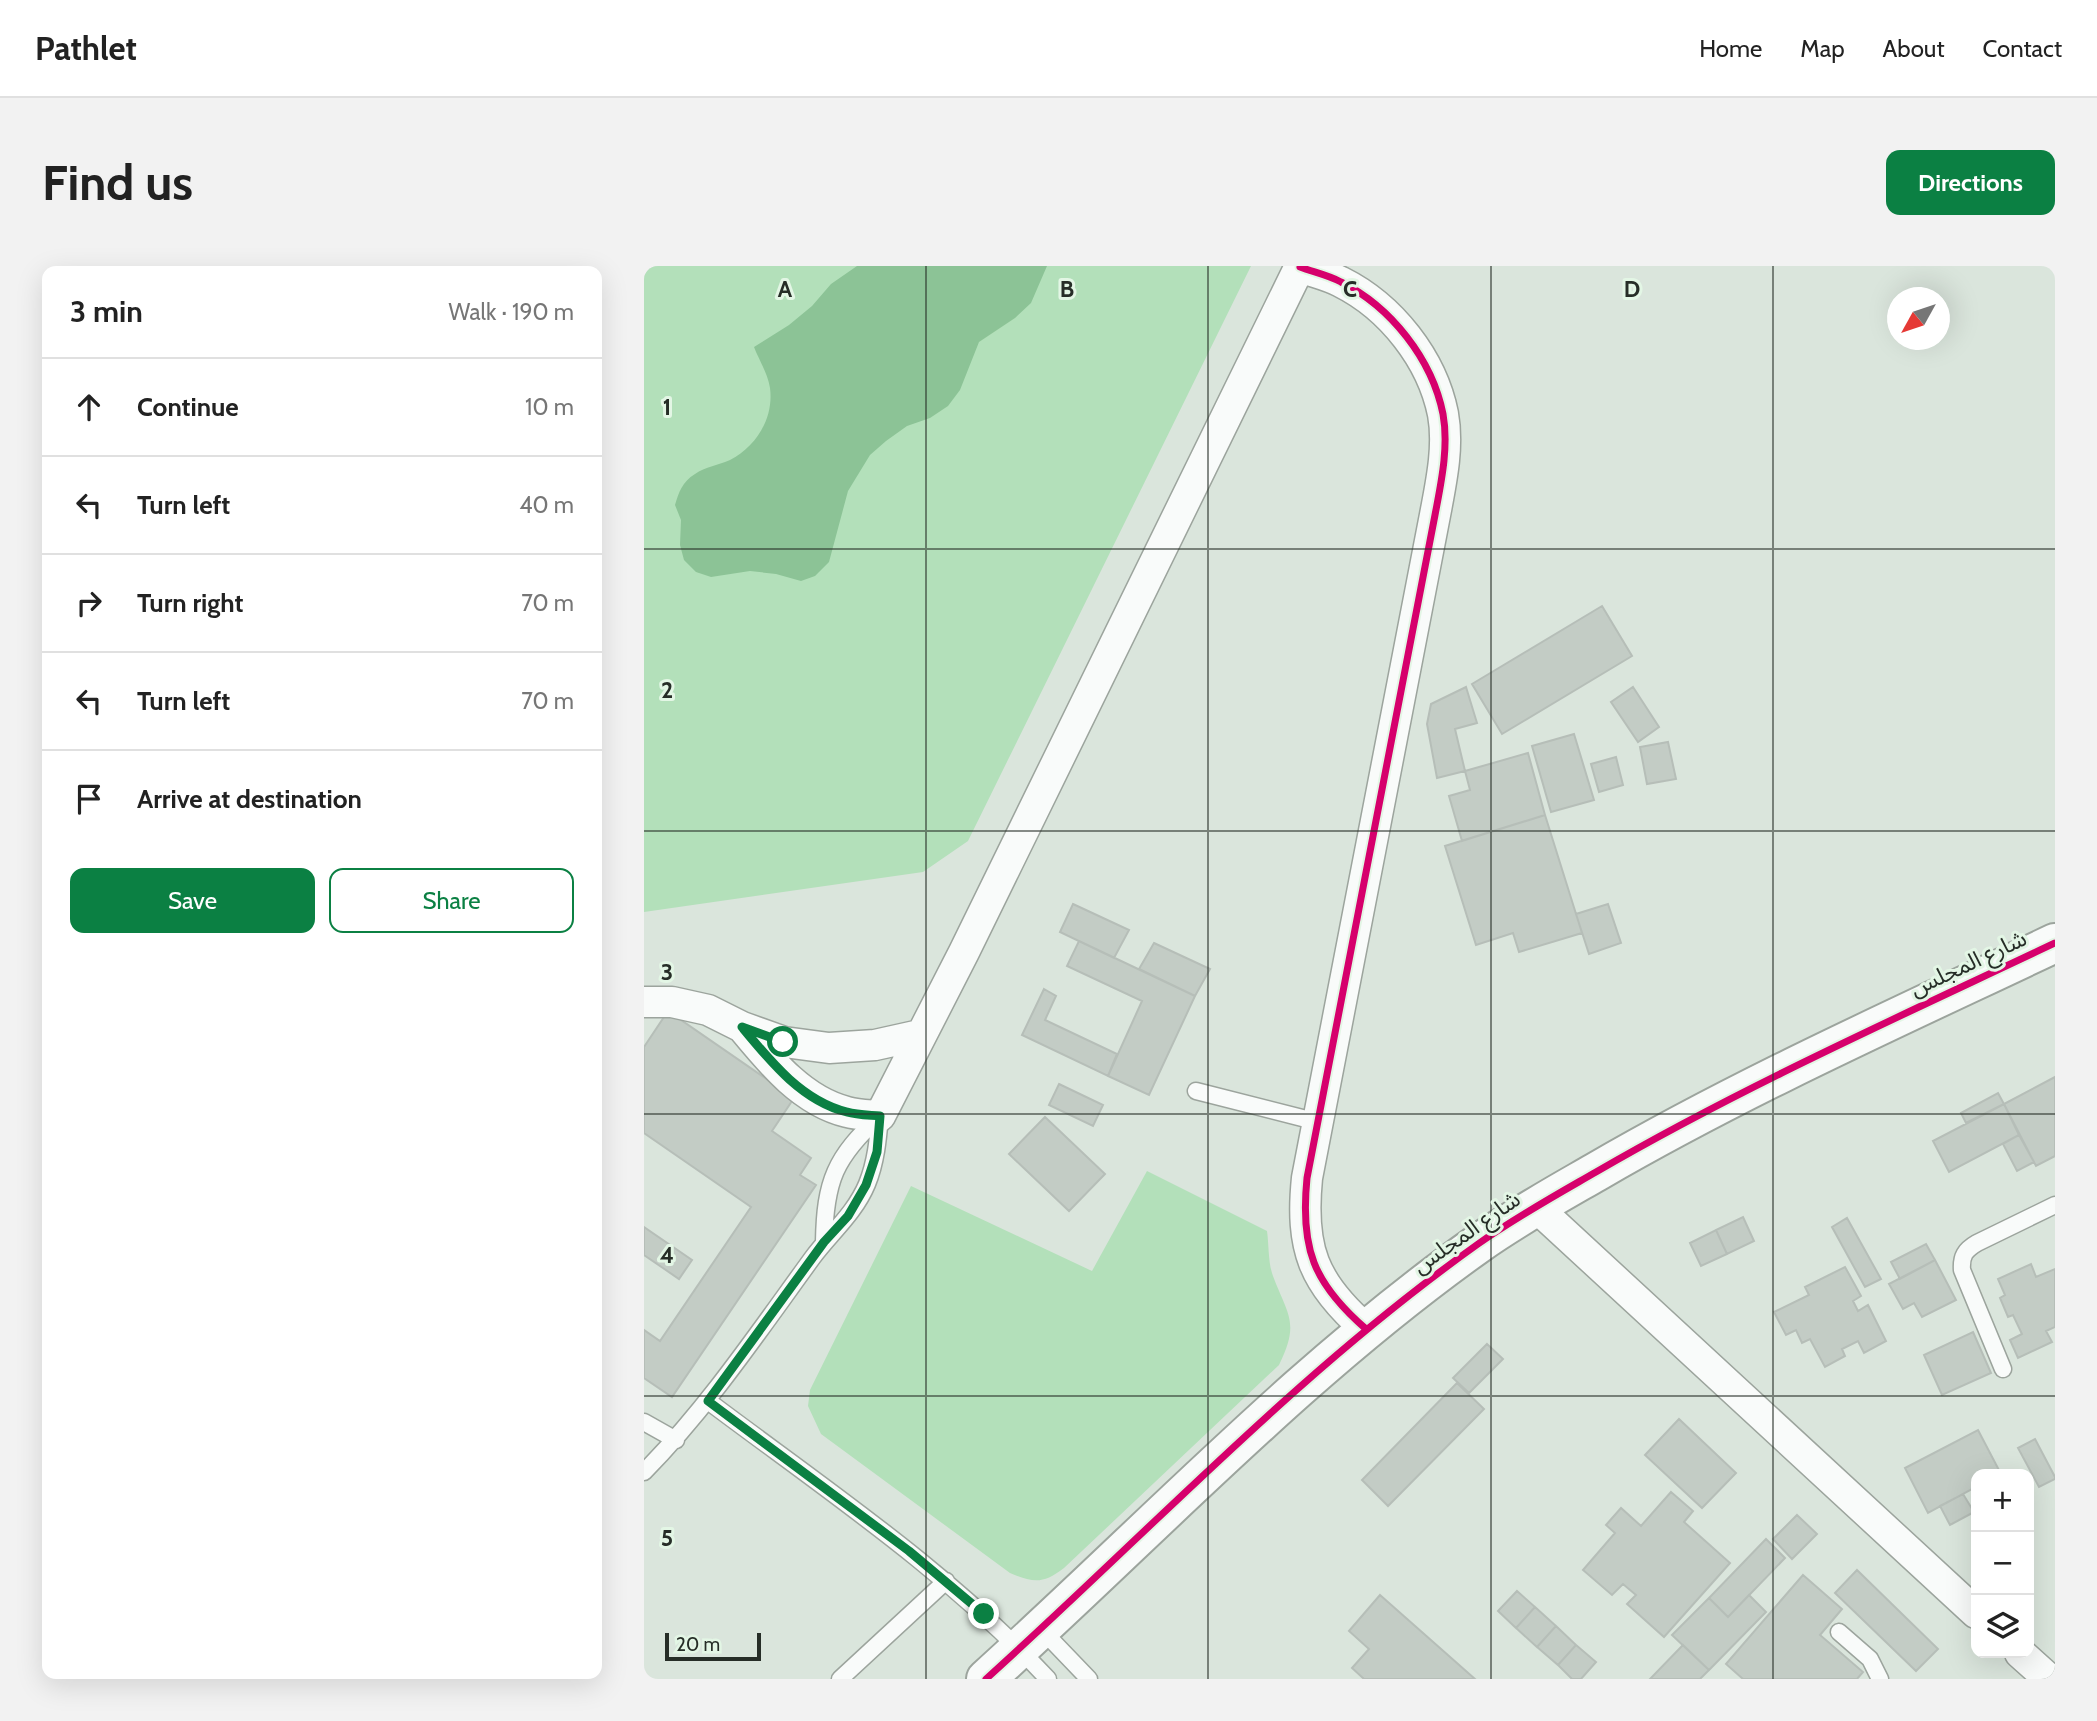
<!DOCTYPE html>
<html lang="en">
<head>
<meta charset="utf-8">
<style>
	:root { --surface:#fff; --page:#f2f2f2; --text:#222; --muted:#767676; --line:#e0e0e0; --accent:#0b8043 }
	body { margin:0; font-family:Cabin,"Noto Sans Arabic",sans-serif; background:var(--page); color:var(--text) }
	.controls { position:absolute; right:21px; bottom:21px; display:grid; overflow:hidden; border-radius:14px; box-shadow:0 7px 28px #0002 }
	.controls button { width:63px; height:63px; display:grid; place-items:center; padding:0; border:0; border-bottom:2px solid var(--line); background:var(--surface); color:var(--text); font:35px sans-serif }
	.compass { position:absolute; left:1243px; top:21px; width:63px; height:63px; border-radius:50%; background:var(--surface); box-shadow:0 7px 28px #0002; rotate:230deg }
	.scale { position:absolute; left:21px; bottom:18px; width:96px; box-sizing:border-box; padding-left:7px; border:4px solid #262d27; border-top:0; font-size:19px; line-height:24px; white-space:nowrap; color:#262d27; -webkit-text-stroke:5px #e3f6e5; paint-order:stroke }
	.stop { position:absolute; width:21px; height:21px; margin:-16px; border:5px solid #0b8043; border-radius:50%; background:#fff }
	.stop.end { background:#0b8043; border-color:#fff; box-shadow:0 2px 7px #0008 }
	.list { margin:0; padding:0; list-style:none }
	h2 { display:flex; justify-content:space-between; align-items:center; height:91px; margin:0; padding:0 28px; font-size:30px }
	h2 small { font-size:23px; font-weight:400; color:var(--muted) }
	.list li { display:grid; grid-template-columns:46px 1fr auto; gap:21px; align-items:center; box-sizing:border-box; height:98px; padding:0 28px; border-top:2px solid var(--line) }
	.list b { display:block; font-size:26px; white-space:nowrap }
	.list em { font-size:23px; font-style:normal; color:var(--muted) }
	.actions { display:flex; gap:14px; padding:21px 28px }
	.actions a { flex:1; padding:16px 0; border:2px solid var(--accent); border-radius:14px; text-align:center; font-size:24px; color:var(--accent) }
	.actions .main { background:var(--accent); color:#fff }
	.icon { flex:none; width:38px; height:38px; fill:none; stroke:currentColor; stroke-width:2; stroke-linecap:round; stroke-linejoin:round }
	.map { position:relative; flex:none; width:1411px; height:1413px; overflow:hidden; border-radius:14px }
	header { display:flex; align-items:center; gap:42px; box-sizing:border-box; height:98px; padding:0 35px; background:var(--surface); border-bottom:2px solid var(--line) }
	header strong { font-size:33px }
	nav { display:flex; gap:38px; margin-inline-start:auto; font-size:24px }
	.intro { display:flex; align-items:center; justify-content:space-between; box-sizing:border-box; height:168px; padding:0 42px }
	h1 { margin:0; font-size:49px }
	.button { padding:18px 32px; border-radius:14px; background:var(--accent); color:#fff; font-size:24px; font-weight:700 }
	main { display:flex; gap:42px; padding:0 42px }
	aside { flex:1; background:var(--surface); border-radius:14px; box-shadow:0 7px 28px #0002 }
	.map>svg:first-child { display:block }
	.green { fill:#b3e0ba }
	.water { fill:#8cc396 }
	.building { fill:#c3ccc5; stroke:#b6beb8; stroke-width:2 }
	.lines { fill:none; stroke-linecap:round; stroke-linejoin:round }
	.lane-casing { stroke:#9ca49d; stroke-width:19 }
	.street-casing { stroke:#9ca49d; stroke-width:33 }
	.secondary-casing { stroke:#9ca49d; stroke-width:42 }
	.lane { stroke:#f9fbfa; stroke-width:16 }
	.street { stroke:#f9fbfa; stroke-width:30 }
	.secondary { stroke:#f9fbfa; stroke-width:38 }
	.cycleway-casing { stroke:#e3f6e5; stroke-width:11 }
	.cycleway { stroke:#d6006c; stroke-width:7 }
	.route { stroke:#0b8043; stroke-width:9 }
	.grid { fill:none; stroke:#262d27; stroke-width:2; stroke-opacity:0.55 }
	.labels { text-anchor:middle; stroke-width:6; stroke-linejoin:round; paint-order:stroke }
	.street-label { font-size:23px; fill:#262d27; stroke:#e3f6e5 }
	.grid-label { font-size:23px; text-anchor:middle; font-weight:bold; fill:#262d27; stroke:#e3f6e5; stroke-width:6; stroke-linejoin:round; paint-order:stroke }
</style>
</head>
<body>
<header>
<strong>Pathlet</strong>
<nav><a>Home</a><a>Map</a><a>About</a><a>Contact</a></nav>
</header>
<div class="intro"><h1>Find us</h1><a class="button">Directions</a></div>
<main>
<aside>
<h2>3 min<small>Walk · 190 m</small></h2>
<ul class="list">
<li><svg class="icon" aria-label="ahead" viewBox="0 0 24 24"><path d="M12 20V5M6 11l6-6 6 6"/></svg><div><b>Continue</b></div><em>10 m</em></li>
<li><svg class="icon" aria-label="left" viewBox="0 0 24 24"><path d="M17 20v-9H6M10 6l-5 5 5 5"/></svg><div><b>Turn left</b></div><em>40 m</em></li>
<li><svg class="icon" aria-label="right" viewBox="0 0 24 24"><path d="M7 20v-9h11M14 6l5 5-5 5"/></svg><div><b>Turn right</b></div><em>70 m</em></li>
<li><svg class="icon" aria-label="left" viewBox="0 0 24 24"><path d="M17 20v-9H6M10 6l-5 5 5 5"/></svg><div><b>Turn left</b></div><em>70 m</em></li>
<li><svg class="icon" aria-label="arrive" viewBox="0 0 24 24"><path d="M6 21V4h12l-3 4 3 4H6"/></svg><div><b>Arrive at destination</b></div></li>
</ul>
<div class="actions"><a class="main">Save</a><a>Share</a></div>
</aside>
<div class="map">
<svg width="1411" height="1413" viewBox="0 0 1411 1413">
	<rect width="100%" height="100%" fill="#dae5dc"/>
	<!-- green -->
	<path class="green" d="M0,0H607L324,575L279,606L0,646Z
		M503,905L623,965C625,979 624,997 629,1010C644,1050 656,1056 635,1099L420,1302C399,1318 390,1317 366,1307L177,1168L164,1140L166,1124L267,920L448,1005Z"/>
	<!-- water -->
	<path class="water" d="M213,0H403L387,37L371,52L335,76L316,124L304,140L286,152L263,160L242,175L226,189L204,225L185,296L171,310L157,315L132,308L106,305L67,311L52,306L40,294L36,279L37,254L31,239C35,226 38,216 51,208C61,201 75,199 86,194C112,181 130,152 126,122C124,108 115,94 110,81L145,59L168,40L187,18Z"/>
	<!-- building -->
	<path class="building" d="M958,340L988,390L858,468L828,418Z
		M822,421L833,457L811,463L821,505L793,512L783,458L787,438Z
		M989,421L1015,461L994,476L967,436Z
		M930,468L950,534L907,546L888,480Z
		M1024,476L1032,513L1003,518L996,481Z
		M884,487L901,549L818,575L805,530L826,524L821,505Z
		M972,491L979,519L955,526L947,498Z
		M901,549L938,667L875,686L869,667L832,679L801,580Z
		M429,638L485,664L470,692L416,666Z
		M964,638L977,677L945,688L932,648Z
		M435,675L551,730L505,829L464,810L498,735L423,700Z
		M510,677L566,703L551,730L495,703Z
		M400,723L412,730L401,754L473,788L464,810L378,769Z
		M24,745L150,832L128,865L167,892L156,909L172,919L28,1131L0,1112V1064L16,1075L107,941L0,867V781Z
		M1411,811V890L1392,900L1360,838Z
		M415,818L459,839L449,860L405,839Z
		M1354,827L1360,838L1322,857L1317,847Z
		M1360,838L1375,869L1305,906L1289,875Z
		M401,851L461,908L425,945L365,888Z
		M1375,869L1390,896L1373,905L1359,878Z
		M1099,951L1110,975L1083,988L1072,964Z
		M1203,952L1237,1013L1221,1021L1188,961Z
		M0,961L48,994L35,1013L0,989Z
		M1072,964L1083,988L1057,1000L1046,977Z
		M1282,978L1291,994L1256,1013L1247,996Z
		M1291,994L1312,1034L1278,1051L1270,1037L1259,1043L1245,1018Z
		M1387,998L1392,1011L1411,1003V1061L1402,1065L1408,1076L1374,1092L1366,1074L1378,1068L1369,1049L1364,1051L1356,1032L1361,1029L1354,1013Z
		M1201,1001L1217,1030L1209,1035L1214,1045L1224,1039L1242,1075L1220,1087L1214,1075L1198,1083L1201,1090L1181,1101L1166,1073L1158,1077L1152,1064L1142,1069L1130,1046L1165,1029L1161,1021Z
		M1329,1066L1347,1107L1298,1129L1280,1089Z
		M843,1078L859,1093L825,1127L809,1112Z
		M813,1117L840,1143L744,1240L718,1214Z
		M1035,1153L1092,1207L1058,1242L1001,1189Z
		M1334,1164L1357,1208H1332V1221L1284,1247L1261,1202Z
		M1391,1173L1411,1211V1213L1395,1221L1374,1182Z
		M1027,1226L1049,1245L1040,1256L1086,1297L1020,1371L983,1338L992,1329L979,1318L968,1329L939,1304L971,1267L962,1259L977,1242L997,1260Z
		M1319,1228L1330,1246L1306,1259L1296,1240Z
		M1153,1249L1173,1268L1148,1293L1129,1273Z
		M1122,1273L1141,1292L1084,1351L1065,1332Z
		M1213,1304L1294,1383L1272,1405L1191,1327Z
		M1159,1309L1198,1343L1176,1369L1219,1406L1213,1413H1099L1082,1398Z
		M873,1325L891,1341L872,1362L854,1345Z
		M736,1329L831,1413H720L708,1402L725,1383L705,1365Z
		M1105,1329L1122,1346L1065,1404L1028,1369L1065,1332L1084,1351Z
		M891,1341L912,1360L893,1381L872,1362Z
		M912,1360L932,1379L914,1399L893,1381Z
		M932,1379L952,1396L937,1413H928L914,1399Z
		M1039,1379L1065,1404L1056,1413H1006Z"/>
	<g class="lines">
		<!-- lane casing -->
		<g class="lane-casing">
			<path id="lane" d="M552,825L674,856
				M180,976C181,915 191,891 236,850
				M1359,1103L1318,1004C1317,990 1321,984 1333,977L1411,939
				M64,1135C181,1223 304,1305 404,1413
				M0,1156L32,1174
				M0,1206C64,1141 115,1065 169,991C187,967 211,947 223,918C232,896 234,873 236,850
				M396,1362L445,1413
				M1195,1366L1226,1393L1236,1413
				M196,1413L302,1315"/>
		</g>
		<!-- street casing -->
		<g class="street-casing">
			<path id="street" d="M656,1C669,6 684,9 697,16C747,41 788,93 799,148C805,181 797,217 791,249L663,912C656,982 669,1017 722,1063
				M0,736H28L64,744L98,761L140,776L185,782L231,779L276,769
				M98,761C126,795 158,835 203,846C213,849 225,849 236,850L320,686L656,0
				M892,941L1332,1347
				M1376,1387L1405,1413"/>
		</g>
		<!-- secondary casing -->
		<g class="secondary-casing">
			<path id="secondary" d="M342,1413C505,1266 655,1105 834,978C872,951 912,929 952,906C1100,820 1257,750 1411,677"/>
		</g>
		<!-- lane -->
		<use href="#lane" class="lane"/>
		<!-- street -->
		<use href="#street" class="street"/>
		<!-- secondary -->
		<use href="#secondary" class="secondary"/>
		<!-- cycleway casing -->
		<g class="cycleway-casing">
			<path id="cycleway" d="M656,1C669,6 684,9 697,16C747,41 788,93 799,148C805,181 797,217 791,249L663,912C656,982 669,1017 722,1063
				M342,1413C505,1266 655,1105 834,978C872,951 912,929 952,906C1100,820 1257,750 1411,677"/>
		</g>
		<!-- cycleway -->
		<use href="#cycleway" class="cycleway"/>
	</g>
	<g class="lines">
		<!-- route -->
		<path class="route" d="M139,776L98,761C126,795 158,835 203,846C213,849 225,849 236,850L233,886L222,919L204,950L180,976L64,1135L265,1285L340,1348"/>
	</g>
	<!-- grid -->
	<path class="grid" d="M282,0V1413M564,0V1413M847,0V1413M1129,0V1413M0,283H1411M0,565H1411M0,848H1411M0,1130H1411"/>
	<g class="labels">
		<!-- street labels -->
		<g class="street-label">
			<text transform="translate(1324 697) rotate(-25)" y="8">شارع المجلس</text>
			<text transform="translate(822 966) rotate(-35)" y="8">شارع المجلس</text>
		</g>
	</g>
	<g class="grid-label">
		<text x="141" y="31">A</text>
		<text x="423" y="31">B</text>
		<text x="706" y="31">C</text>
		<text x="988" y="31">D</text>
		<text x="23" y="149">1</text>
		<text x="23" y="432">2</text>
		<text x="23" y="714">3</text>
		<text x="23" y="997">4</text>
		<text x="23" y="1280">5</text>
	</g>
</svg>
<div class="controls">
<button>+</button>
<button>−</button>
<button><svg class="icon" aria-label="layers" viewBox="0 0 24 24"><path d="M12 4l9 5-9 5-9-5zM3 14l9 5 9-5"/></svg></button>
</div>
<svg class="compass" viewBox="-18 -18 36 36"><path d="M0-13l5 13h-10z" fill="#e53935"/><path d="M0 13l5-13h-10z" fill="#767676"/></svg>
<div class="scale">20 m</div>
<div class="stop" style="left:139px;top:776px"></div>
<div class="stop end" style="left:340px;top:1348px"></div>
</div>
</main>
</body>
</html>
